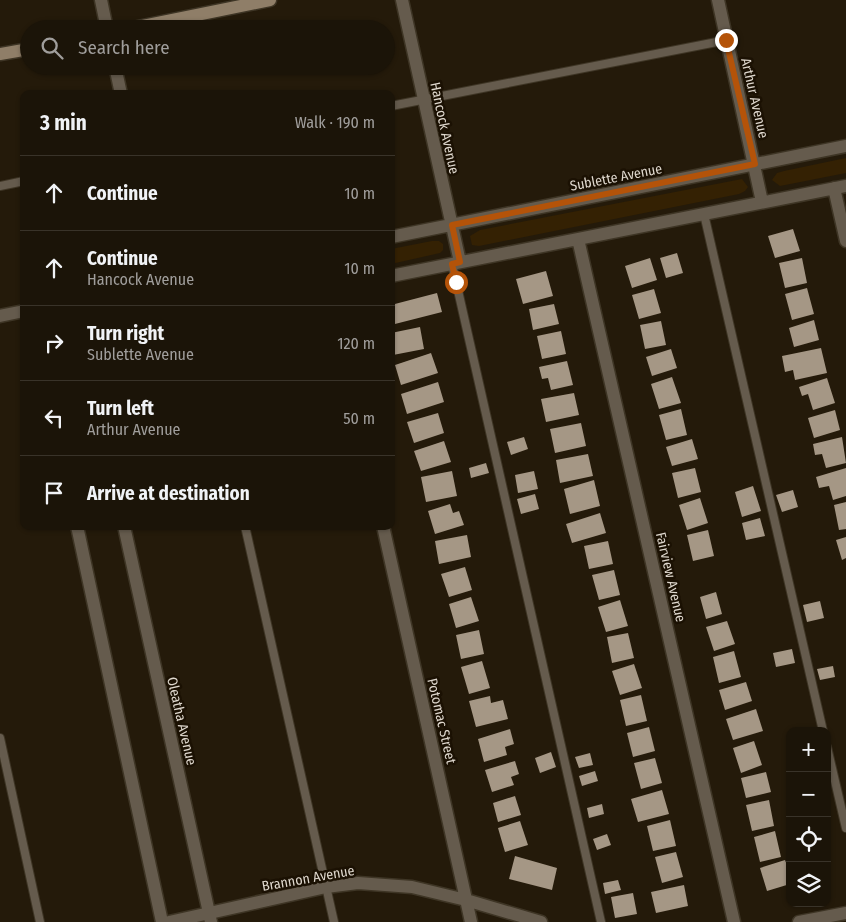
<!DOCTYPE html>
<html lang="en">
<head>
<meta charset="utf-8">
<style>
	:root { --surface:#1b1408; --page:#282116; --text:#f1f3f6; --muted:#a09e9c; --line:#393329 }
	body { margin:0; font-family:"Fira Sans Condensed",sans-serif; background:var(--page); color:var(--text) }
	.controls { position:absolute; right:15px; bottom:15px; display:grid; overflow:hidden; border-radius:10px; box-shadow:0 1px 4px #0004 }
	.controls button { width:45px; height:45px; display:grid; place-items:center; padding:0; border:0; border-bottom:1px solid var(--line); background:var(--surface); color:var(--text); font:25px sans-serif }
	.stop { position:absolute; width:15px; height:15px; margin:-11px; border:4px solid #b45309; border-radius:50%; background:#fff }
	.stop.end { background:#b45309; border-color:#fff; box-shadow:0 1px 5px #0008 }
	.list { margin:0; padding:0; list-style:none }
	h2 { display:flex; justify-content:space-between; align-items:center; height:65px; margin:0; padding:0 20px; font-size:21px }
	h2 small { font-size:16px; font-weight:400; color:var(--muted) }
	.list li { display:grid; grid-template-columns:32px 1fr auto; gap:15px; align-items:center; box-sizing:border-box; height:75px; padding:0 20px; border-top:1px solid var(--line) }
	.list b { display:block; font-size:19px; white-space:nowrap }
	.list p { margin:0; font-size:16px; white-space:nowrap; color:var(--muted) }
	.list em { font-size:16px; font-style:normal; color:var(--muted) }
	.icon { flex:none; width:28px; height:28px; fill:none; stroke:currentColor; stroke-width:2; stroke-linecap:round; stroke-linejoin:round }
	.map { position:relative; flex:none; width:846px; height:922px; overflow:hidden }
	.search { position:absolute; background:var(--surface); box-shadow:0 1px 4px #0004; left:20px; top:20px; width:375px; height:55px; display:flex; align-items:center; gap:12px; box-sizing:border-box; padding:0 18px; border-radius:28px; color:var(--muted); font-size:19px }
	.panel { position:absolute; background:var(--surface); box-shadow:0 1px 4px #0004; left:20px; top:90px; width:375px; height:440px; border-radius:10px }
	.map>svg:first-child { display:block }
	.green { fill:#342103 }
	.building { fill:#a59785 }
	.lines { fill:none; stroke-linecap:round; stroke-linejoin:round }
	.lane-casing { stroke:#3e3525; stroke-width:10 }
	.street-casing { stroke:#3e3525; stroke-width:15 }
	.secondary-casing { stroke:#3e3525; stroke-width:15 }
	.lane { stroke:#655b4d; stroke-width:8 }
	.street { stroke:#655b4d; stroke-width:12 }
	.secondary { stroke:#8f7e68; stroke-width:12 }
	.route { stroke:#b45309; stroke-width:6 }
	.labels { text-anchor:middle; stroke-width:5; stroke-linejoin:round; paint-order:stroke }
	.street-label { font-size:14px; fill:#dfd8ce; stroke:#1b1103 }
</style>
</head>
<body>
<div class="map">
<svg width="846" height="922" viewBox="0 0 846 922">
	<rect width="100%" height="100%" fill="#241a0a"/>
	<!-- green -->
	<path class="green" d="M846,158V173L780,186L772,180L777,173L784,171Z
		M742,179L748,187L745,191L739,194L479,246L472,245L470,236L480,230Z
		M432,241H439L443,244V250L440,253L391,264V249Z"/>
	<!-- building -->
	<path class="building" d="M793,229L800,251L775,258L768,236Z
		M677,253L683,273L666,278L660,258Z
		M650,258L657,280L632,288L625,266Z
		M802,258L807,283L785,288L779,263Z
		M546,271L553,296L523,304L516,279Z
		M807,288L814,314L792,320L785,294Z
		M654,289L661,313L639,319L632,295Z
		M437,293L442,312L391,325V305Z
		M554,304L559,324L533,330L529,309Z
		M814,320L819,340L794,347L789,328Z
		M661,321L666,345L645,349L640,325Z
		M420,327L424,349L393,355L391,333Z
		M561,331L566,354L542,359L537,336Z
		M821,348L827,373L795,380L793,370L785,372L782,356Z
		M671,349L677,368L652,376L646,357Z
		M431,353L438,373L401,385L395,365Z
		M567,361L573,385L551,390L548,378L542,379L539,367Z
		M672,377L681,403L659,409L651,384Z
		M827,378L835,403L813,410L808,394L802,396L799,387Z
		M438,382L444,402L407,414L401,394Z
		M574,393L579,415L546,422L541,399Z
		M681,409L687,435L666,440L659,415Z
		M835,410L840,430L814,438L808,418Z
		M438,413L444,433L414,443L407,422Z
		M581,423L586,446L555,453L550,429Z
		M524,437L528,449L511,455L507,442Z
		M842,437L846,463L826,468L822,454L815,455L813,444Z
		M692,439L698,459L672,466L666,447Z
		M444,441L451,462L421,471L414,451Z
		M588,454L593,476L560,483L556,460Z
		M486,463L489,473L471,478L469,468Z
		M695,468L701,492L678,498L672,473Z
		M846,468V496L833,500L829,486L819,488L816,477Z
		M452,471L457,496L426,502L421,477Z
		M534,471L538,489L518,493L515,475Z
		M594,480L600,506L570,514L564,489Z
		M753,486L761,511L742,517L735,492Z
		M793,490L798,507L782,512L776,495Z
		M535,494L539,509L521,514L517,499Z
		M700,498L708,523L687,530L679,505Z
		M846,502V529L839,530L834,505Z
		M450,504L453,513L459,511L464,525L435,534L428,511Z
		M600,513L606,533L572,543L566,524Z
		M760,518L765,536L746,540L742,523Z
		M708,530L714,556L693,561L687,535Z
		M467,535L471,557L439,564L435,541Z
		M846,537V558L842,560L836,540Z
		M608,541L613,564L589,569L584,546Z
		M465,567L472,590L449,597L441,574Z
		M614,570L620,595L599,600L592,575Z
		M716,592L722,614L706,619L700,597Z
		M471,597L479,621L456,628L449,604Z
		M620,600L628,626L606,632L598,607Z
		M820,601L824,618L807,622L803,605Z
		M727,621L735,644L714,651L706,627Z
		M479,630L484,654L461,659L456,635Z
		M628,633L634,658L612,663L607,637Z
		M792,649L795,663L776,667L773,653Z
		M734,651L741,677L719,683L713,657Z
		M482,661L490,688L469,694L461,667Z
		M634,664L642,688L620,695L612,671Z
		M833,666L835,677L820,680L817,669Z
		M746,682L752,701L725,710L719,690Z
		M641,695L647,721L626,726L620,700Z
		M490,696L491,703L503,700L508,719L476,727L469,701Z
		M756,709L763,731L733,740L726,719Z
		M649,727L655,751L633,757L627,733Z
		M510,729L514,744L505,747L507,755L484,762L478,739Z
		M754,741L762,765L741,773L733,748Z
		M551,752L556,767L540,773L535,758Z
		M590,753L593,765L579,768L575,757Z
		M655,758L662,783L641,789L634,763Z
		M515,761L519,774L511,777L514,785L492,792L485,770Z
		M595,771L598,781L582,786L579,776Z
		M766,772L771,792L746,798L741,778Z
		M662,790L669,814L638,822L631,799Z
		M515,796L521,815L498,822L493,803Z
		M769,800L774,826L752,831L746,805Z
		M602,804L604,814L589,818L587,808Z
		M670,820L676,846L653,851L647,826Z
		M520,821L528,845L505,852L498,828Z
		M775,831L781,857L760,862L754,837Z
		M607,834L611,845L597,850L593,839Z
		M676,852L683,877L662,883L655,857Z
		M515,856L557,868L552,890L509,879Z
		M785,860L787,865L790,864V884L767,891L760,868Z
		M618,880L621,890L605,894L603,883Z
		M684,885L688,906L656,913L651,892Z
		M633,893L637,914L615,918L611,897Z"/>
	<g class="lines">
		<!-- lane casing -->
		<g class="lane-casing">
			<path id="lane" d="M391,106L727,40
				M0,186L24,181
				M704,214L823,731
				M452,264L601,922
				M245,526L334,922
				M0,738L40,922
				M827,747L846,828"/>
		</g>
		<!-- street casing -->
		<g class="street-casing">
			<path id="street" d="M101,0L107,29
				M402,0L460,262
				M718,0L762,202
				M115,66L121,94
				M834,188L846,241
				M391,237L846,146
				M578,239L734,922
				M391,276L846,186
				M0,316L24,311
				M77,526L162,922
				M124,526L211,922
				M383,526L471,922
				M169,922L326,887L358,883L412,887L466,900L541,922
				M799,922L846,913"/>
		</g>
		<!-- secondary casing -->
		<g class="secondary-casing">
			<path id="secondary" d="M128,29L270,0
				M0,54L29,49"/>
		</g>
		<!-- lane -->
		<use href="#lane" class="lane"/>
		<!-- street -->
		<use href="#street" class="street"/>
		<!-- secondary -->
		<use href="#secondary" class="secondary"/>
	</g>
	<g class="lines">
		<!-- route -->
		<path class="route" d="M456,282L452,264L460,262L452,225L755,164L726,40"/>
	</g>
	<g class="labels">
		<!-- street labels -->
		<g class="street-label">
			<text transform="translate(755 98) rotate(77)" y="5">Arthur Avenue</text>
			<text transform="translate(445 128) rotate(78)" y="5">Hancock Avenue</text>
			<text transform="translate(616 177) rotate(-11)" y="5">Sublette Avenue</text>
			<text transform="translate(671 577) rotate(77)" y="5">Fairview Avenue</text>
			<text transform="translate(182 721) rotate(77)" y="5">Oleatha Avenue</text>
			<text transform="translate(442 721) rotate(77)" y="5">Potomac Street</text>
			<text transform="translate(308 878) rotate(-10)" y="5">Brannon Avenue</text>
		</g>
	</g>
</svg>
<div class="controls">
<button>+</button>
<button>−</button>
<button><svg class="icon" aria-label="locate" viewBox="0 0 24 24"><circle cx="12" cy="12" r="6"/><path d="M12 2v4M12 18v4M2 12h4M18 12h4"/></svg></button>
<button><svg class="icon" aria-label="layers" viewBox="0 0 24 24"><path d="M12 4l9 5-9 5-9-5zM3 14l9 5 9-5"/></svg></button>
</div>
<div class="stop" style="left:456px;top:282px"></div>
<div class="stop end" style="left:726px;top:40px"></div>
<div class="search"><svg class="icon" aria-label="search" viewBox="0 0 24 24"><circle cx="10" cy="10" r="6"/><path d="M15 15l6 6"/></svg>Search here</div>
<section class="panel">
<h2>3 min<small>Walk · 190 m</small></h2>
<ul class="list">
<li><svg class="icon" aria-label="ahead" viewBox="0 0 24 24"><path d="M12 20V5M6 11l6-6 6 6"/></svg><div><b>Continue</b></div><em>10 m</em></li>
<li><svg class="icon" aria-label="ahead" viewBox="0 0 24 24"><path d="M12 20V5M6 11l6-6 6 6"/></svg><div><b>Continue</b><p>Hancock Avenue</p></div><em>10 m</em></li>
<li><svg class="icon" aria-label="right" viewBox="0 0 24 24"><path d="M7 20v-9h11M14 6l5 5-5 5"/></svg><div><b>Turn right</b><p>Sublette Avenue</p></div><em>120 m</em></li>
<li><svg class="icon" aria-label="left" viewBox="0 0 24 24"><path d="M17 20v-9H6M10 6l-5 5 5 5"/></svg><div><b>Turn left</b><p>Arthur Avenue</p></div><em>50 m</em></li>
<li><svg class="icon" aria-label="arrive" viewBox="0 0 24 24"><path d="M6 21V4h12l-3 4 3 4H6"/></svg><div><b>Arrive at destination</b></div></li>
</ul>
</section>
</div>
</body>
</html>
